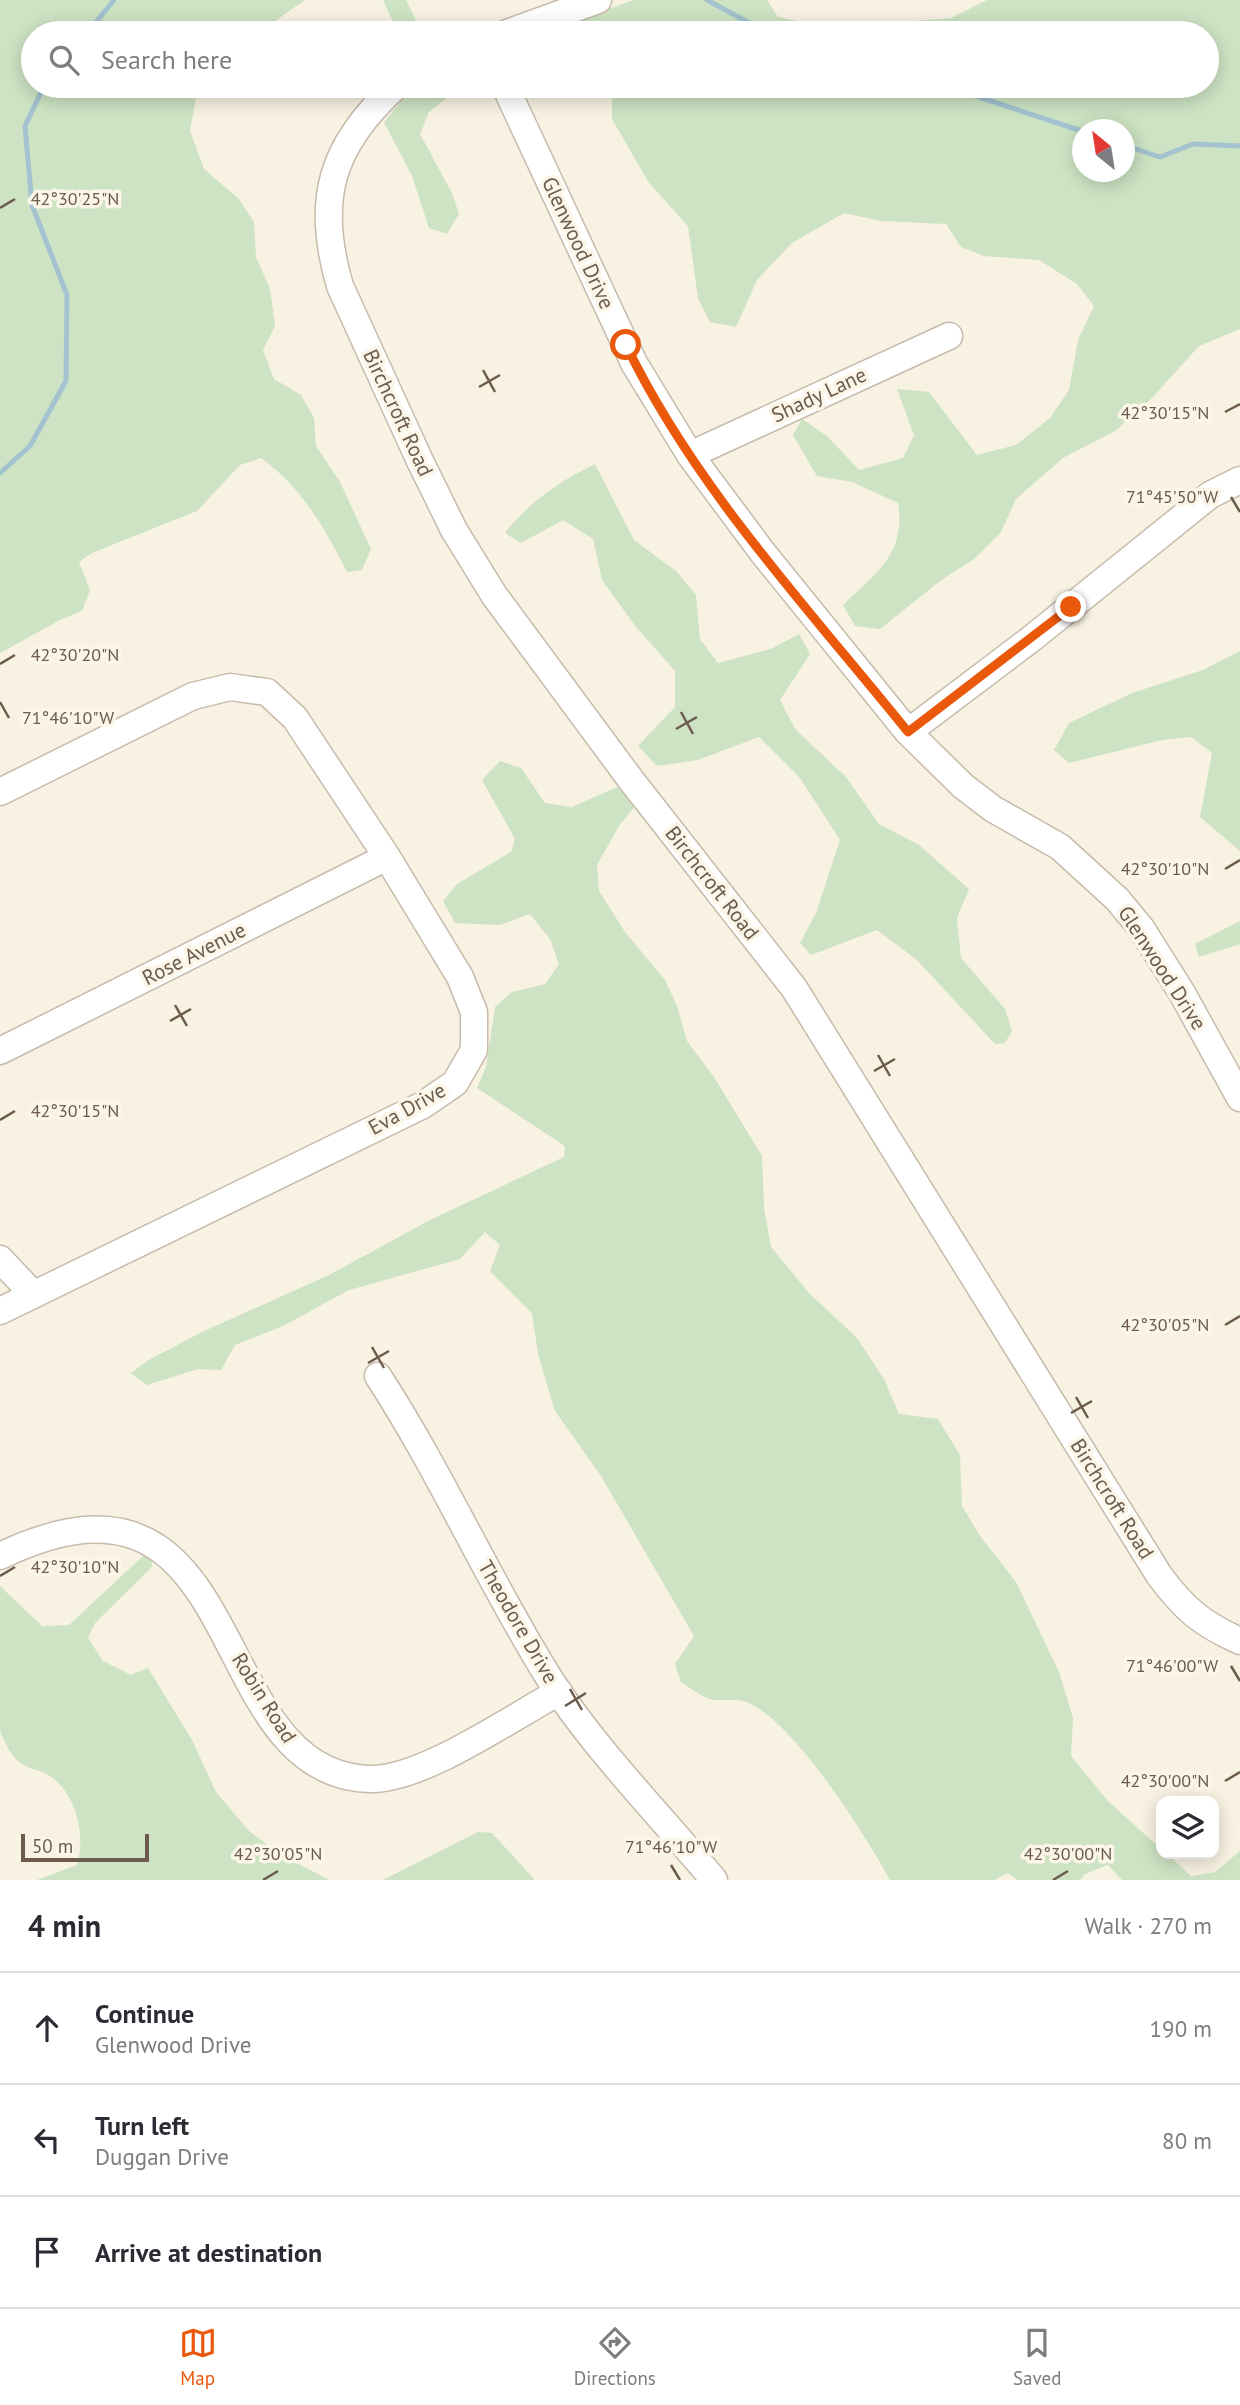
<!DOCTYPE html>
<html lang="en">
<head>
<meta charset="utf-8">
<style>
	:root { --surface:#fff; --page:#f2f2f3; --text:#2b2b33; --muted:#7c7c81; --line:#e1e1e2; --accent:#ea580c }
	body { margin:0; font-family:"PT Sans",sans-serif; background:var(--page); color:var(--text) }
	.controls { position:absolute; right:21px; bottom:21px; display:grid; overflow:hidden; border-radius:14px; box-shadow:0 4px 18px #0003 }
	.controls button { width:63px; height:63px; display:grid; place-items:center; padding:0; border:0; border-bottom:2px solid var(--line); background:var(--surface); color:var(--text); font:35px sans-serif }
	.compass { position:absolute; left:1072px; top:119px; width:63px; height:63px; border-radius:50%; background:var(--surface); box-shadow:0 4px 18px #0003; rotate:330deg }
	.scale { position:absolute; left:21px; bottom:18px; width:128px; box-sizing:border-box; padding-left:7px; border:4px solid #6c5b4c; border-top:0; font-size:19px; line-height:24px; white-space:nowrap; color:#6c5b4c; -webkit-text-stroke:5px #fcf6e8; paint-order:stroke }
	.stop { position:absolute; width:21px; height:21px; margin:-16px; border:5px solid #ea580c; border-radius:50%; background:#fff }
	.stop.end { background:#ea580c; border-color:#fff; box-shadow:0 2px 7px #0008 }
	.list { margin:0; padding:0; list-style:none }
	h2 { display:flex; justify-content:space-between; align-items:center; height:91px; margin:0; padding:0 28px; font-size:30px }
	h2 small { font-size:23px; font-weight:400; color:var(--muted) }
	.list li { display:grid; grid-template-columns:46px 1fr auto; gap:21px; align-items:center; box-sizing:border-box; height:112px; padding:0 28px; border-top:2px solid var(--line) }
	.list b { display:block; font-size:26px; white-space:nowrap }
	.list p { margin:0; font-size:23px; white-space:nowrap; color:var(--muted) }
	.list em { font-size:23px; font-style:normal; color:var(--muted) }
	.icon { flex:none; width:38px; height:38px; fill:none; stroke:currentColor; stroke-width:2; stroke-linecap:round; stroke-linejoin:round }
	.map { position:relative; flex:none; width:1240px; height:1880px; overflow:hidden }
	.search { position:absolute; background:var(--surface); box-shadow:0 4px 18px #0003; left:21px; right:21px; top:21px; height:77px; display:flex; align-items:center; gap:18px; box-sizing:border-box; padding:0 24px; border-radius:38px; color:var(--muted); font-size:26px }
	.sheet { height:427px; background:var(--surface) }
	nav { display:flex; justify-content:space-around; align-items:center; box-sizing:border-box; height:98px; border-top:2px solid var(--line); background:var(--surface); font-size:19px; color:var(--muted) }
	nav a { display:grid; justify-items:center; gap:4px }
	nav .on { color:var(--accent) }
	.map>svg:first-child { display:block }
	.green { fill:#cde3c3; fill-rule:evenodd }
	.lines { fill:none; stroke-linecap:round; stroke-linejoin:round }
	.stream { stroke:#a2c3cf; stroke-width:5 }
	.minor-casing { stroke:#c7baab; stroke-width:29 }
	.minor { stroke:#fff; stroke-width:26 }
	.route { stroke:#ea580c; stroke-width:9 }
	.ticks { fill:none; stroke:#6c5b4c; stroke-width:2.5 }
	.labels { text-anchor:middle; stroke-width:7; stroke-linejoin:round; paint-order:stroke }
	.street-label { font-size:21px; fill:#6c5b4c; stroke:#fcf6e8 }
	.ticks-label { font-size:18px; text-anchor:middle; fill:#6c5b4c; stroke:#fcf6e8; stroke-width:7; stroke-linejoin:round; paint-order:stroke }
</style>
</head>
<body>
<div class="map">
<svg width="1240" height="1880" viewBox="0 0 1240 1880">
	<rect width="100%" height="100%" fill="#f8f2e2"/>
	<!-- green -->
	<path class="green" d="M0,0H305L258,33H33V86H198L190,131L204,169L239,199L254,222L256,257L270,289L275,326L263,350L274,379L301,395L314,418L316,446L340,482L371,549L362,570L347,572C326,530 301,486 261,458L240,465L197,511L92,553L79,562L90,590L82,611L60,620L0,653Z
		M383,0H406L422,33H398Z
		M633,0H767L778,17L829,28L951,18L987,0H1240V329L1199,346L1151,399L1115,431L1063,458L1016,499L1001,532L974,559L940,581L880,629L855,626L843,605C877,572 906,554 898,503L852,482L817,476L793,435L802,419L827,436L859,470L903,458L914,435L897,389L929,392L977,455L1016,445L1050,418L1069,390L1078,340L1094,306L1077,284L1039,260L984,256L961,247L946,224L881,221L844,213L792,243L757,280L736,327L710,322L698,299L688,226L649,183L612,119V86H1207V33H543ZM1082,130H1124V172H1082Z
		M432,86H462L429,112L420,134L452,193L459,214L447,234L429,228L412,176L384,122L403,99Z
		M595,464L634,540L676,571L696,595L700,639L718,663L771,649L799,634L810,654L780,700L795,729L846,777L879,824L919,845L969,889L957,918L961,958L1005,1009L1012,1031L1005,1043L995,1044L917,960L877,930L811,955L800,943L816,913L840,840L800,778L759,737L698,760L657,766L638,746L675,707V671L636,627L602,580L593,539L563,520L521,543L505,533C530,501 559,482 595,464Z
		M1240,651V851L1200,817L1212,753L1191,737L1162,740L1069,763L1054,750L1069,723L1132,693L1203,670Z
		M500,761L521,768L545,803L572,807L624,784L636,805L619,826L597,865L599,891L625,932L665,980L677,1006L687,1041L714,1077L762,1156L764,1208L771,1247L809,1293L857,1338L884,1379L899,1414L938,1419L960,1455L962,1506L980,1536L1016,1582L1059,1672L1073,1718L1071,1756L1108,1801L1161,1849V1854H1167L1191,1876L1215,1872L1240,1851V1880H1122L1108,1865L1085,1874L1080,1880H1018L1007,1873L995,1880H890C866,1836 792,1718 746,1702C736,1698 724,1701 714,1700C703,1698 690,1688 681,1682L675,1664L694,1636L601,1476L555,1411L538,1354L532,1313L490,1271L500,1245L485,1232L460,1259L349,1290L283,1326L235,1345L221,1370L198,1369L147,1385L131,1373L147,1361L202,1332L329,1275L430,1220L564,1157L565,1146L477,1088L486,1067L495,1007L512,992L545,984L559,964L550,939L530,914L500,925L455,923L443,901L457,884L511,852L515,839L482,780Z
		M1240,921V944L1199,957L1195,944Z
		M143,1556L151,1557L152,1567L95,1623L88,1638L103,1661L131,1675L148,1668L192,1740L216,1792L249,1831L282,1855L329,1880H37L77,1865C86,1837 77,1794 50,1776C41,1770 29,1769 20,1763C10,1755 5,1742 0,1731V1586L42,1626L69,1625Z
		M478,1832L492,1833L535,1880H383Z"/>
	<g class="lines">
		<!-- stream -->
		<path class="stream" d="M707,0L753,25L780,33
			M87,33L114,0
			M945,86L1082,131
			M1124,145L1160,157L1193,144L1240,146
			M0,473L30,446L66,381L67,295L32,205L25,126L44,86"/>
		<!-- minor casing -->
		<g class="minor-casing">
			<path id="minor" d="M507,33L598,0
				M396,86C330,146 315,201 340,286L420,461L454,530L494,595L631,780L794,988L1159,1575C1184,1609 1202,1624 1240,1641
				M505,86L634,363L690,455L763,553L908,732L963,786L993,809L1060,847L1117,899L1141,928L1182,993L1240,1098
				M690,455L949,336
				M908,732L1031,639L1210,495L1240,480
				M0,792L193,696L230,687L267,692L295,718L387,857L460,977L474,1012V1050L455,1083L423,1105L0,1311
				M0,1051L387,857
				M0,1259L33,1294
				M378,1376C440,1471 486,1576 546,1673C590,1744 660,1815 714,1880
				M0,1556C257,1433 198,1779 373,1779C425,1778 511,1718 559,1692"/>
		</g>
		<!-- minor -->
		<use href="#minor" class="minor"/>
	</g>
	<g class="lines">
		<!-- route -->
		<path class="route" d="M626,345C695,488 809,609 908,732L1071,607"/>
	</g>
	<!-- ticks -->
	<path class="ticks" d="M0,208L15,199M483,370L495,392M479,387L500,375M1225,412L1240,404M1231,497L1240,512M0,664L15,655M0,702L9,718M681,712L693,734M676,729L697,717M1225,869L1240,860M175,1005L187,1026M170,1021L191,1009M878,1055L890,1076M874,1071L895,1059M0,1120L15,1111M1225,1325L1240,1316M372,1347L384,1368M368,1363L389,1351M1076,1397L1088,1418M1071,1413L1092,1401M0,1576L15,1567M1231,1666L1240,1681M570,1689L582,1710M565,1706L586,1693M1225,1781L1240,1772M671,1865L680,1880M263,1880L278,1871M1053,1880L1068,1871"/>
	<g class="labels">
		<!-- street labels -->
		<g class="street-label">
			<text transform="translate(578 243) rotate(65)" y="7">Glenwood Drive</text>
			<text transform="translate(819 395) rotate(-25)" y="7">Shady Lane</text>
			<text transform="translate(398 413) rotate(65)" y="7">Birchcroft Road</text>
			<text transform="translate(712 883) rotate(52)" y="7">Birchcroft Road</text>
			<text transform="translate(194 954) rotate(-27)" y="7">Rose Avenue</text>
			<text transform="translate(1162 968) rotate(57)" y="7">Glenwood Drive</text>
			<text transform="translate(407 1109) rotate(-29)" y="7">Eva Drive</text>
			<text transform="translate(1112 1499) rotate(58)" y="7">Birchcroft Road</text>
			<text transform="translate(518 1622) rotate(60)" y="7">Theodore Drive</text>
			<text transform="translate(264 1698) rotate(58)" y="7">Robin Road</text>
		</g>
	</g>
	<g class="ticks-label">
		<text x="75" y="205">42°30'25"N</text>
		<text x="1165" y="419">42°30'15"N</text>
		<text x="1172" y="503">71°45'50"W</text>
		<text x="75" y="661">42°30'20"N</text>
		<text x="68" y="724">71°46'10"W</text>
		<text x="1165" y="875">42°30'10"N</text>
		<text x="75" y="1117">42°30'15"N</text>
		<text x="1165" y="1331">42°30'05"N</text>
		<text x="75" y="1573">42°30'10"N</text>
		<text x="1172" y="1672">71°46'00"W</text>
		<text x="1165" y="1787">42°30'00"N</text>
		<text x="671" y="1853">71°46'10"W</text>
		<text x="278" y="1860">42°30'05"N</text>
		<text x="1068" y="1860">42°30'00"N</text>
	</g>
</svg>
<div class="controls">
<button><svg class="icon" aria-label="layers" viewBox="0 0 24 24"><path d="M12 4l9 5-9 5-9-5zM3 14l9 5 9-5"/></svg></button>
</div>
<svg class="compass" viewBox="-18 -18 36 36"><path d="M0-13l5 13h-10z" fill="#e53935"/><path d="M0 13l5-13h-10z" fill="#7c7c81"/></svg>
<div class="scale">50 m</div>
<div class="stop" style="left:626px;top:345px"></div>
<div class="stop end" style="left:1071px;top:607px"></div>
<div class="search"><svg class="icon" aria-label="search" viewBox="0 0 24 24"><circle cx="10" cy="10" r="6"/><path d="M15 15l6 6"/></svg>Search here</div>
</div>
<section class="sheet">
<h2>4 min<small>Walk · 270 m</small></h2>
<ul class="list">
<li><svg class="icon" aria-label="ahead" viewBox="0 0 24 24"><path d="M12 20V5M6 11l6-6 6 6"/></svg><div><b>Continue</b><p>Glenwood Drive</p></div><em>190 m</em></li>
<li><svg class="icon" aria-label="left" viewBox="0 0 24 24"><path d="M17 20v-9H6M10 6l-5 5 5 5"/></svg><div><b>Turn left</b><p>Duggan Drive</p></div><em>80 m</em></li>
<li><svg class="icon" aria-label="arrive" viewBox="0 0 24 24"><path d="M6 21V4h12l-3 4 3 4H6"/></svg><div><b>Arrive at destination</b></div></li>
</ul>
</section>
<nav>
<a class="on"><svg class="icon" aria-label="map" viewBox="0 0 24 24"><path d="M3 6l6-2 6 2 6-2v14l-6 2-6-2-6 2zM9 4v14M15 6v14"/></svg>Map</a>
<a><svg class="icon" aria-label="directions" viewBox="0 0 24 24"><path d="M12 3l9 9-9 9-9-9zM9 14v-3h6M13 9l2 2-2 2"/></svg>Directions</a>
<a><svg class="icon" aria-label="saved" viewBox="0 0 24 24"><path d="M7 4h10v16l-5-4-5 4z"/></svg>Saved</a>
</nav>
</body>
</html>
